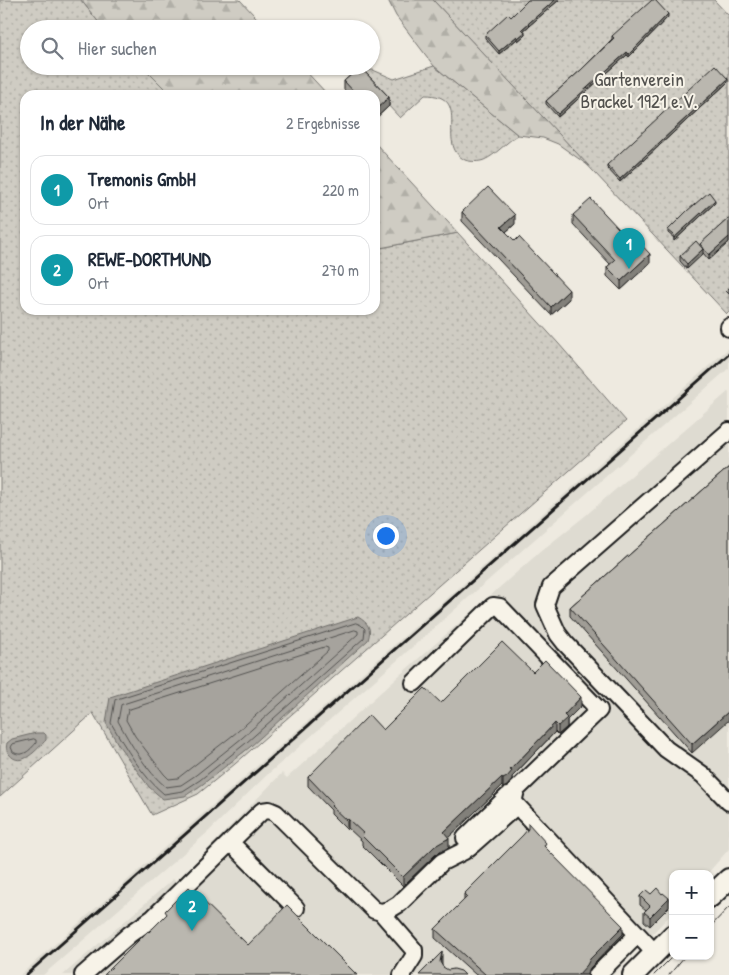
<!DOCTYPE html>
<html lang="de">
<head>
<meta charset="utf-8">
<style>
	:root { --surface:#fff; --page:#f6f6f7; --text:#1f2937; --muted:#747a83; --line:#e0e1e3; --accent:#d93025 }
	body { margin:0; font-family:"Patrick Hand",sans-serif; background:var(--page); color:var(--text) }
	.controls { position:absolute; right:15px; bottom:15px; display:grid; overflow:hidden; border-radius:10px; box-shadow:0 1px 4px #0004 }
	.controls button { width:45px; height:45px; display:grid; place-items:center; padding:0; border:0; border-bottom:1px solid var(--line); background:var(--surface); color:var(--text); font:25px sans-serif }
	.you { position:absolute; left:385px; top:535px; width:18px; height:18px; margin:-12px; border:4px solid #fff; border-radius:50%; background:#1a73e8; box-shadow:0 0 0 8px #1a73e833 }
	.badge { display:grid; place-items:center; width:32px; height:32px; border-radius:50%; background:var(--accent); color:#fff; font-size:16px; font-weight:700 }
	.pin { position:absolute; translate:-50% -41px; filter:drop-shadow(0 1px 2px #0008) }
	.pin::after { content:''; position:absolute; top:26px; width:18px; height:15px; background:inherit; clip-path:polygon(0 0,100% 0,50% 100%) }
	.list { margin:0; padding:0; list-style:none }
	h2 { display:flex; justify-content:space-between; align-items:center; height:65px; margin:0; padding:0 20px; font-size:21px }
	h2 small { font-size:16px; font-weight:400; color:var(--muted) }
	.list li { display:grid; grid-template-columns:32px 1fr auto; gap:15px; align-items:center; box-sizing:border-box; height:70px; margin:0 10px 10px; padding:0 10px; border:1px solid var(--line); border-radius:15px }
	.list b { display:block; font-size:19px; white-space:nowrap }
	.list p { margin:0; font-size:16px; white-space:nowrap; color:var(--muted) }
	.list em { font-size:16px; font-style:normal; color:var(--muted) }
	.icon { flex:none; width:28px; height:28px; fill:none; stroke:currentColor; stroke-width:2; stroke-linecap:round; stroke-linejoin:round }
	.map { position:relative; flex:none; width:729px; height:975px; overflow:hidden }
	.search { position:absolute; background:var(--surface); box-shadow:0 1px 4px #0004; left:20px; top:20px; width:360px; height:55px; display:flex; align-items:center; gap:12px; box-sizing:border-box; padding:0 18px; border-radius:28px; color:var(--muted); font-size:19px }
	.panel { position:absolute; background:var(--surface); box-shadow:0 1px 4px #0004; left:20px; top:90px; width:360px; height:225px; border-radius:15px }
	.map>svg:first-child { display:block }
	.built { fill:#dedbd1 }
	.grass { fill:url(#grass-dots); stroke:#767470 }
	.forest { fill:url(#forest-firs); stroke:#767470 }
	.water { fill:#a6a39d; stroke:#6f6d69 }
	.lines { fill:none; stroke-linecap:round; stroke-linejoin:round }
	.shore { stroke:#535250; stroke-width:1 }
	.minor-casing { stroke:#1c1c1c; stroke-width:20 }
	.major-casing { stroke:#1c1c1c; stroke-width:24 }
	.minor { stroke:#f7f3e8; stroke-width:16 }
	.major { stroke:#f7f3e8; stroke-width:20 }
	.tram { stroke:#1c1c1c; stroke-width:1 }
	.rail { stroke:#1c1c1c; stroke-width:3 }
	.wall { fill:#a09d96; stroke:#1c1c1c }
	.shaded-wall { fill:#82807a; stroke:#1c1c1c }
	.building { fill:#bab7af; stroke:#1c1c1c }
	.labels { text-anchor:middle; stroke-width:4; stroke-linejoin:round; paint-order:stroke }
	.park-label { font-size:19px; fill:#52514e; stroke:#f7f3e8 }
</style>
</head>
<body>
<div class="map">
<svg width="729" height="975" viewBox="0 0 729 975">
	<defs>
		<pattern id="grass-dots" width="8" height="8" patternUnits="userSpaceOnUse" patternTransform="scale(1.25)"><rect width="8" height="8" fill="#cfccc3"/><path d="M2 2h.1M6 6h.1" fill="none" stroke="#b1afa7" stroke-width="1.8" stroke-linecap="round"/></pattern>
		<pattern id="forest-firs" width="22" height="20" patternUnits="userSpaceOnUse" patternTransform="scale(1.25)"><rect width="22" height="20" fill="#cfccc3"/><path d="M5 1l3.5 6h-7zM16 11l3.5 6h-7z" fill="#b1afa7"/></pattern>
	</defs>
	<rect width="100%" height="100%" fill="#eeeae0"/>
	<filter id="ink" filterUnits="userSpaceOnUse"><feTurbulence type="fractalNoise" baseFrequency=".02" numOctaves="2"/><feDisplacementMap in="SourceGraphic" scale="10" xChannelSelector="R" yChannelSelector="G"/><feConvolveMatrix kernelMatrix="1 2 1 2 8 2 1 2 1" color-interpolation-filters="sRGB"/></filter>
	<g filter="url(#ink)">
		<!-- built -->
		<path class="built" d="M729,348V368L267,775L208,832L43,975H20L495,556Z
			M729,391V849L707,874H673V912L613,975H63L173,879L176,882L282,773L287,778L393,681L541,551L585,516Z"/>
		<!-- grass -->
		<path class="grass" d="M0,0H81L104,29H29V66H142L171,95H25V310H375V249L458,233L558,343L626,421L235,764L198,794L152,815L93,713L0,797Z
			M433,0H714L729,16V312L727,314Z
			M434,66L518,135C506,142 496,155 484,160C479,162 471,162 465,160C434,144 474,95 425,95L400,118L357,72L373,70L394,79Z"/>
		<!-- forest -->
		<path class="forest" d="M81,0H240L267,29H104Z
			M388,0H433L589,166L558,144L543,138L518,135L434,66L396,16Z
			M142,66H301L328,95H171Z
			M375,143L458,233L375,249Z"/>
		<!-- water -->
		<path class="water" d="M358,617C368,623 372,628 368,640L250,747L203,784L185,796L163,799L149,787L119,746L106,723L110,697Z
			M36,733H44L46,735V740C38,748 21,770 9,754C6,750 6,747 7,743L12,739Z"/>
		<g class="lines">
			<!-- shore -->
			<path class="shore" d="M356,623L361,625L365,629L364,638L246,743L200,780L183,791L164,794C142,776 125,747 111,723L115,700Z
				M355,630L358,631V634L242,738L196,775L181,785L166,787C147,772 130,743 118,721L121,705Z
				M325,647L328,648V651L237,732L178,778L169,779L164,774L135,736L126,720L128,710Z
				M34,739L36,740V743C30,750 23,758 13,752L11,747L13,744Z"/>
			<!-- minor casing -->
			<g class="minor-casing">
				<path id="minor" d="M729,328V327
					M729,431L551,587L545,605L558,634L565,643L666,749L703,775L729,802
					M414,683L493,606L500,607L599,710L516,790L513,803
					M465,838L508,796L655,953
					M230,842L296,908
					M381,912L414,950V956L402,975
					M83,975L130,934L153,918L262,811L269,810L276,813L374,910L381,912L389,910L399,904L442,862L464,851L473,844L516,806
					M597,975L637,935"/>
			</g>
			<!-- major casing -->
			<g class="major-casing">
				<path id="major" d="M710,897L729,879
					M633,975L673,935"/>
			</g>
			<!-- minor -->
			<use href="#minor" class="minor"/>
			<!-- major -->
			<use href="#major" class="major"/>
			<!-- tram -->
			<path class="tram" d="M710,927L729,907
				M654,975L673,956
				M669,975L685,956"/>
			<!-- rail -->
			<path class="rail" d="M26,975L729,354"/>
		</g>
		<!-- wall -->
		<path class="wall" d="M528,0H559L524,30L525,35L518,41L517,39L499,54L485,38V35L511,17Z
			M668,17L635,51L629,57L627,55L558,117L546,104V101L581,70L612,39V36Z
			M360,67L389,97V106L375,119V95H349L344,90V81Z
			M728,82L620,182L607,168V165Z
			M715,203L674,241V238L668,233V230Z
			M462,212L515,224L506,232L569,299L551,315L462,221Z
			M573,215L650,263L621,290L607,276V267L610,264L573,224Z
			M729,218V242L709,260L703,253L687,269L680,261V256L700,245Z
			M729,467L692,753L570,616V607Z
			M533,672L581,706L567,720V727L558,735L555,732L512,777V780L507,786L503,788L502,786L448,838L449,847L435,855L403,886L362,845V841L348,828L347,830L331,814V810L329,808L308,786V777L383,730L441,703Z
			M546,848L623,934L590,968L587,975H476L435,938V929L464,901V894Z
			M651,894L669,907L650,926L644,921V912L646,910L640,905V896Z"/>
		<!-- shaded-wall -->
		<path class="shaded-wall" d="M555,0H559L522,32V29Z
			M668,14V17L629,57V54Z
			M525,32V35L518,41V38Z
			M517,36V39L499,54V51Z
			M627,52V55L558,117V114Z
			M728,79V82L620,182V179Z
			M389,97V106L375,119V110Z
			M715,200V203L674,241V238Z
			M515,215V224L501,236V227Z
			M729,237V242L709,260V255Z
			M703,249V254L687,269V264Z
			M650,254V263L621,290V281Z
			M569,290V299L551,315V307Z
			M581,697V706L567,720V727L558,735V726L564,715Z
			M729,711V720L692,753V744Z
			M555,723V732L512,777V780L507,786L503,788V779L510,770Z
			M502,777V786L446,840L449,838V847L435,855L403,886V877L435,846L444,832Z
			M348,819V828L347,830V821Z
			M669,898V907L650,926V917Z
			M623,926V934L590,968L587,974V975H578L590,959Z
			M442,952V966L440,975V962Z"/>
		<!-- building -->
		<path class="building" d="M528,0H555L522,29L525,32L518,38L517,36L499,51L485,35L508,14L511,17Z
			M652,0H655L668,14L635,48L629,54L627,52L558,114L546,101L581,70L614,38L612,36Z
			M715,65L728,79L620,179L607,165Z
			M360,67L389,97L375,110V95H357L344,81Z
			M488,187L515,215L501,227L515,241L519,237L569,290L551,307L462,212Z
			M709,192L715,200L674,238V235L668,230L687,211Z
			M591,199L632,243L636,239L650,254L621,281L607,267L615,260L573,215Z
			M729,218V237L709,255L700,244Z
			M696,241L703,249L687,264L680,256Z
			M729,288V294L726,291Z
			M729,467V711L692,744L570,607Z
			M502,642L533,672L545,660L581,697L564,715L567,718L558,726L555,723L510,770L512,771L507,777L503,779L502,777L444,832L449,838L435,846L403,877L362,836L364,834L348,819L347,821L331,806L333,804L329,799L308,777L369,715L383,730L425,688L441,703Z
			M528,823L546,843L544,846L623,926L590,959L587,965L578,975H486L435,929L467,897L464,894L523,835L528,829Z
			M189,887L248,945L287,905L357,975H104L148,931L149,932L167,914L165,911Z
			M657,888L662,894L663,893L669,898L650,917L644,912L650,906L640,896L646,890L651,894Z
			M442,952L440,962L443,967L448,970L454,969L461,971L465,975H419Z"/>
	</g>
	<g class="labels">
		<!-- park labels -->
		<g class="park-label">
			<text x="639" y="86">Gartenverein<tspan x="639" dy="22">Brackel 1921 e.V.</tspan></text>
		</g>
	</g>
</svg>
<div class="controls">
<button>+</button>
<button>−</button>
</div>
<div class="you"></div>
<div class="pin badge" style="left:629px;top:269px;background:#0f9aa8">1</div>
<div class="pin badge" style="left:192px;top:931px;background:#0f9aa8">2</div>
<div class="search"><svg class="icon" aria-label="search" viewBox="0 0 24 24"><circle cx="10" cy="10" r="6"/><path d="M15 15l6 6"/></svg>Hier suchen</div>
<section class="panel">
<h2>In der Nähe<small>2 Ergebnisse</small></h2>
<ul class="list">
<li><span class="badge" style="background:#0f9aa8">1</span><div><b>Tremonis GmbH</b><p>Ort</p></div><em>220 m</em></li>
<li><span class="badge" style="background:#0f9aa8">2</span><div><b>REWE-DORTMUND</b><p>Ort</p></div><em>270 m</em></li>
</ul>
</section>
</div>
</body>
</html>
